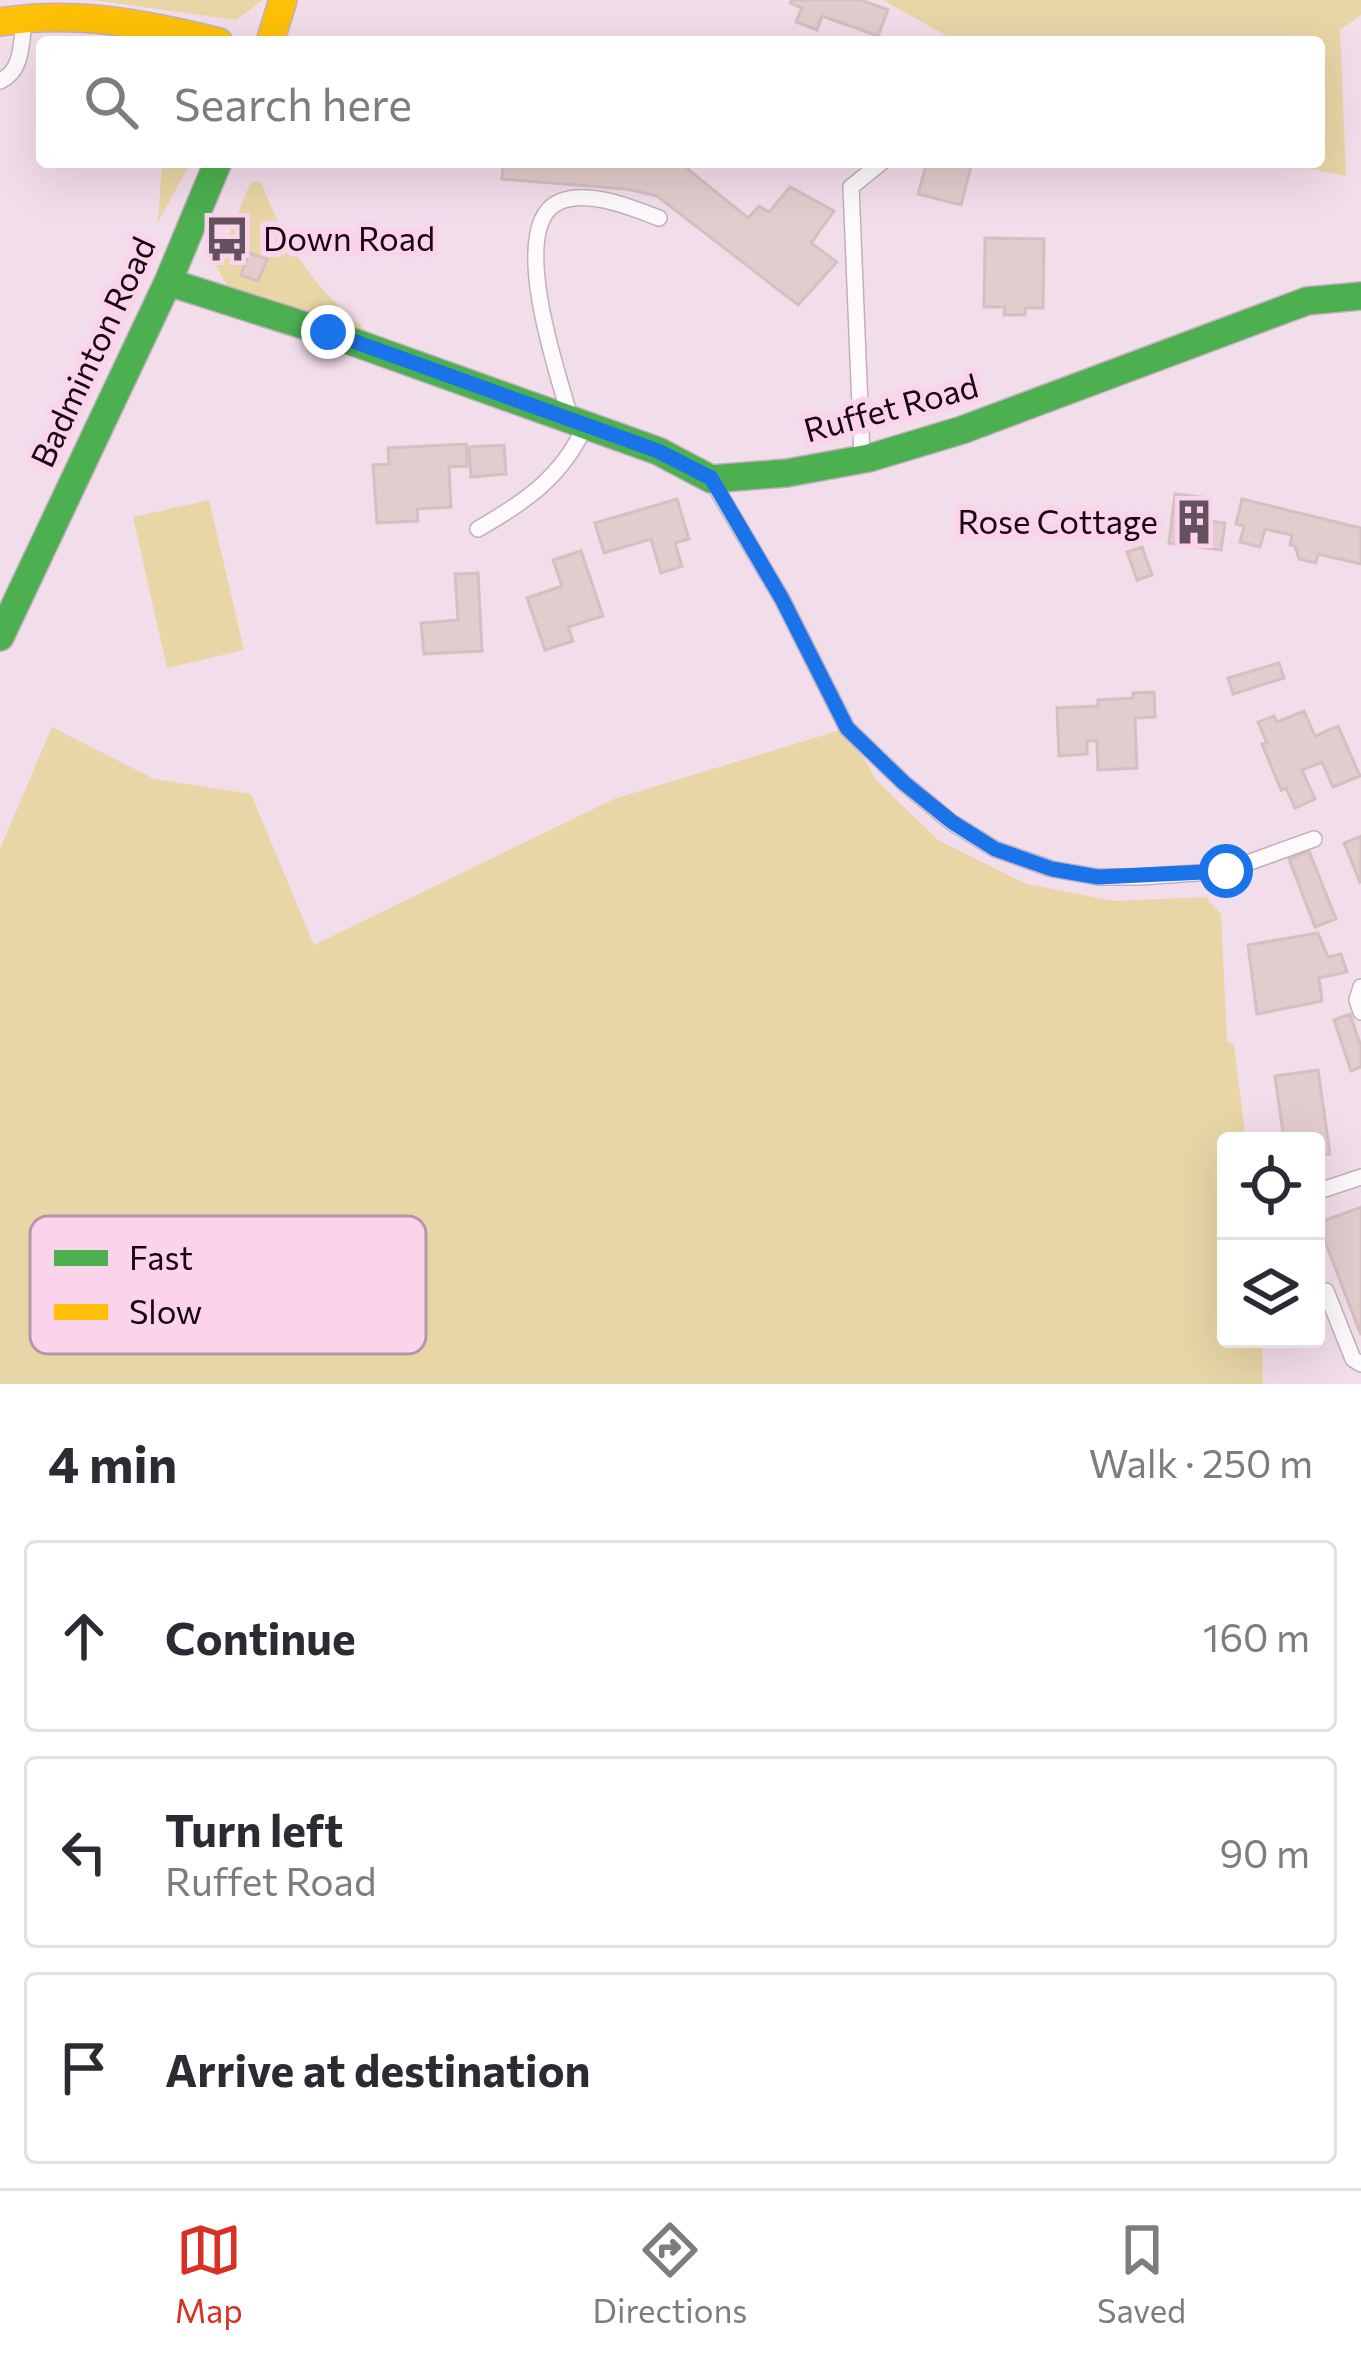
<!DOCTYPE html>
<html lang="en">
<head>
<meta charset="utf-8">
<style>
	:root { --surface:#fff; --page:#f2f2f3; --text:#2b2b33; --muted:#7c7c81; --line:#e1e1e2; --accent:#d93025 }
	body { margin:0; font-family:Commissioner,sans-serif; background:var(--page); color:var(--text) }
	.controls { position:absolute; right:36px; bottom:36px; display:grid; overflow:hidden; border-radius:12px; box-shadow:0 12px 48px #0002 }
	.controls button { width:108px; height:108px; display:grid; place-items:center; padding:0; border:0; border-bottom:3px solid var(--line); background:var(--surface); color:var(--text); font:60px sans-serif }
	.stop { position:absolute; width:36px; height:36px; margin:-27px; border:9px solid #1a73e8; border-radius:50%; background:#fff }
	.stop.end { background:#1a73e8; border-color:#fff; box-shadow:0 3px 12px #0008 }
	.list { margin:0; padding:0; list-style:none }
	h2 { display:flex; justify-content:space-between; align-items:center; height:156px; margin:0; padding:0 48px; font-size:51px }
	h2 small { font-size:39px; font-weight:400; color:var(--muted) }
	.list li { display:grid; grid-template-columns:78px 1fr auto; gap:36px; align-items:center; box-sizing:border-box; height:192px; margin:0 24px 24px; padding:0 24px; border:3px solid var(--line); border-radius:12px }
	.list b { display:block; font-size:45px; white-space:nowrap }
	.list p { margin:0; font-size:39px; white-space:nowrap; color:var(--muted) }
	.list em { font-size:39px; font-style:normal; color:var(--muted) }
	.icon { flex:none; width:66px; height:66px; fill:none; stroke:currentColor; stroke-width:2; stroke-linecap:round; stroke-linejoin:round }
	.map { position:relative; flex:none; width:1361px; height:1384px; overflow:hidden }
	.search { position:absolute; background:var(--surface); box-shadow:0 12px 48px #0002; left:36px; right:36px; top:36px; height:132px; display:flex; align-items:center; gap:30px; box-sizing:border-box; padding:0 42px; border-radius:12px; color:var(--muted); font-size:45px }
	.sheet { height:804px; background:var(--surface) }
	nav { display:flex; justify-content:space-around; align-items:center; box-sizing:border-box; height:168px; border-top:3px solid var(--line); background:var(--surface); font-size:33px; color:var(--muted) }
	nav a { display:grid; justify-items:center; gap:6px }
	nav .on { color:var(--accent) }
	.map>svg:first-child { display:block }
	.green { fill:#e8d6a6 }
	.building { fill:#e3cccd; stroke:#d5bfc0; stroke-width:3 }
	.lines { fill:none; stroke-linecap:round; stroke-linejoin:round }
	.lane-casing { stroke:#c4afbc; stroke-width:18 }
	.fast-casing { stroke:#c4afbc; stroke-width:30 }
	.slow-casing { stroke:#c4afbc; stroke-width:30 }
	.lane { stroke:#fdfafc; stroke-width:15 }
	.fast { stroke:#4caf50; stroke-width:27 }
	.slow { stroke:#ffc107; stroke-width:27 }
	.route { stroke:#1a73e8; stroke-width:15 }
	.labels { text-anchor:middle; stroke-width:12; stroke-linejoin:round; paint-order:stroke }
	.poi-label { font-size:33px; fill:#180512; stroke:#fbd4ec; text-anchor:start }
	.street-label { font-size:33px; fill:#180512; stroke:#fbd4ec }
	.key { fill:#fbd4ec; stroke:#b796ab; stroke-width:3 }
	.key-label { font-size:33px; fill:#180512 }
</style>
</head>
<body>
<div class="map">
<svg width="1361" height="1384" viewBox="0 0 1361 1384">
	<rect width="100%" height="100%" fill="#f2ddea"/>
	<!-- green -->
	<path class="green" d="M93,0H263L236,20Z
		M883,0H1361V15L1340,30L1346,176L1277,162H1319V42H958Z
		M162,162H191L158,222Z
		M255,181L261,182C291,258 318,292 381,343L231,293L216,266L249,186Z
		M209,500L244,650L167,668L133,517Z
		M52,727L154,779L251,794L314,945L614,799L847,728L876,780L938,840L1026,884L1114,901L1206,897L1221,914L1227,1041L1234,1045L1246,1141H1226V1339H1262L1263,1384H0V849Z"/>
	<!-- building -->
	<path class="building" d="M791,0H861L888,10L878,36L822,16L817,30L796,22L802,8L790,3Z
		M503,162H679L748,218L759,206L769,212L790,187L834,211L811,243L837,262L798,305L657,196L627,189L502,179Z
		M927,162H972L961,205L918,194Z
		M985,238L1044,239L1043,308H1025V315H1004L1005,307H984Z
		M249,253L267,259L258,281L241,275Z
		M466,444L467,466L449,467L451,507L417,509L418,521L377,523L373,465L389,464L388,448Z
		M504,445L506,474L471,477L469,447Z
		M1175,494L1210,498L1207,521L1225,523L1221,550L1169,543Z
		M677,499L689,539L675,543L682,566L661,573L651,539L604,553L595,523Z
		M1242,499L1361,528V564L1318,554L1316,563L1299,559L1295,546L1290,545L1292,535L1265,529L1260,547L1240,542L1244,526L1236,524Z
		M1142,547L1152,575L1137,580L1127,552Z
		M581,551L603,616L568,627L573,641L545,650L527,598L562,586L553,560Z
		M478,573L482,651L424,654L421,623L458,620L455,574Z
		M1279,663L1284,678L1233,694L1228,678Z
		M1154,692L1155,717L1135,718L1137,768L1098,770L1097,741H1087V754L1059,756L1057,708L1098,706V700L1133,698V693Z
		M1304,711L1315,736L1338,726L1360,776L1333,787L1322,762L1302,770L1315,799L1295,808L1286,788L1281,790L1262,744L1267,743L1258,722L1274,716L1277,722Z
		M1361,836V881L1360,882L1344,843Z
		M1309,851L1336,919L1315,927L1289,859Z
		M1318,933L1328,957L1341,954L1347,972L1319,978L1322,1001L1257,1014L1248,945Z
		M1350,1014L1361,1046V1067L1351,1071L1334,1020Z
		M1318,1070L1330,1154L1316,1156V1141H1284L1275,1076Z
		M1361,1207V1335L1318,1223Z"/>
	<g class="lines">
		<!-- lane casing -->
		<g class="lane-casing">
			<path id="lane" d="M0,81C23,71 21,43 24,21
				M569,413C557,372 507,225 559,202C588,189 632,208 659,218
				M862,456L851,187L882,162
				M712,481L782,599L847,728L904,783L951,822L995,849L1052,869L1098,877H1140L1225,871L1314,839
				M478,529C525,502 562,477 585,426
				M1361,987L1357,1000L1361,1012
				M1316,1192L1361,1177
				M1326,1291L1353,1359L1361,1364"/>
		</g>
		<!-- fast casing -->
		<g class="fast-casing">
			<path id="fast" d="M168,282L328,333L658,451L711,479L787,473L869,458L962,430L1307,301L1361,296
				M0,637L168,282L218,162"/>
		</g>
		<!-- slow casing -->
		<g class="slow-casing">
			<path id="slow" d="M0,22C76,10 145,24 219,42
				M270,42L283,0"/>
		</g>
		<!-- lane -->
		<use href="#lane" class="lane"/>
		<!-- fast -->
		<use href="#fast" class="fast"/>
		<!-- slow -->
		<use href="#slow" class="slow"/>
	</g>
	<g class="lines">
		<!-- route -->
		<path class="route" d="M328,332L658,451L711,478L782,599L847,728L904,783L952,822L995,849L1052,869L1098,877L1226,871"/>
	</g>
	<!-- icons -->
	<defs>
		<g id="bus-bare" transform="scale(3.6)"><path d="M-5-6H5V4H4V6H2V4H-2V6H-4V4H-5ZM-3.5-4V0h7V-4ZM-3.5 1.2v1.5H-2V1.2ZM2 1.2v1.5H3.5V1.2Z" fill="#64515e" stroke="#fbd4ec" stroke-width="2.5" paint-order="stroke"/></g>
		<g id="building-bare" transform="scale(3.6)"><path d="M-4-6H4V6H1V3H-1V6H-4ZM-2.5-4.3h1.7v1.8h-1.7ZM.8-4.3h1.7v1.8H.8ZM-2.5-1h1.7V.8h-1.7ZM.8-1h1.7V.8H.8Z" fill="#64515e" stroke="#fbd4ec" stroke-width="2.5" paint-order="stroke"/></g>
	</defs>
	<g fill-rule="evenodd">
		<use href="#bus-bare" x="227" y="239"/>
		<use href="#building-bare" x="1194" y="522"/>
	</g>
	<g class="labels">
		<!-- poi labels -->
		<g class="poi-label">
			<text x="263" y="251">Down Road</text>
			<text x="1158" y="534" text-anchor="end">Rose Cottage</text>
		</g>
		<!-- street labels -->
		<g class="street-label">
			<text transform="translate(93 352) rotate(-65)" y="12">Badminton Road</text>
			<text transform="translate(891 408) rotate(-15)" y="12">Ruffet Road</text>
		</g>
	</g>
	<!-- legend -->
	<rect x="30" y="1216" width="396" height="138" rx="18" class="key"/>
	<rect x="54" y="1250" width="54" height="16" fill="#4caf50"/>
	<rect x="54" y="1304" width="54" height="16" fill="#ffc107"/>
	<g class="key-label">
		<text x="129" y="1270">Fast</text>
		<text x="129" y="1324">Slow</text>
	</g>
</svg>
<div class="controls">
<button><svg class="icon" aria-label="locate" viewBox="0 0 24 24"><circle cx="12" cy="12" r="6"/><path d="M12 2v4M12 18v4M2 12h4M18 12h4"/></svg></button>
<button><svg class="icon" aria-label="layers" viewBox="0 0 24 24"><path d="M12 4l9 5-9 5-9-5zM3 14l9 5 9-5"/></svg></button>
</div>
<div class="stop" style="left:1226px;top:871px"></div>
<div class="stop end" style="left:328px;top:332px"></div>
<div class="search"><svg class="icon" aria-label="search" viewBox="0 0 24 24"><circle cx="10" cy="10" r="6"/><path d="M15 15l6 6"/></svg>Search here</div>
</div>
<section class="sheet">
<h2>4 min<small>Walk · 250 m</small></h2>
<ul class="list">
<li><svg class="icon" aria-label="ahead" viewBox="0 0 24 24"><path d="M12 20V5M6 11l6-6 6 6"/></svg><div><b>Continue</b></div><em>160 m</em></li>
<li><svg class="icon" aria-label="left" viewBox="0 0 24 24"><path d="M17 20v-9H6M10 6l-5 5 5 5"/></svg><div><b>Turn left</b><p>Ruffet Road</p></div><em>90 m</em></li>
<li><svg class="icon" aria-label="arrive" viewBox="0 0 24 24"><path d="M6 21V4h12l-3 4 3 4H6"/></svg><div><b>Arrive at destination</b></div></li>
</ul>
</section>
<nav>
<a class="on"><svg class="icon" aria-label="map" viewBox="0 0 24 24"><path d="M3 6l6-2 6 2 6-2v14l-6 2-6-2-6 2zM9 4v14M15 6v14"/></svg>Map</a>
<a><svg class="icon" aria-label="directions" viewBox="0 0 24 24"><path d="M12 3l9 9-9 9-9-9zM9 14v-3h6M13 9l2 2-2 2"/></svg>Directions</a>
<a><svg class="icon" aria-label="saved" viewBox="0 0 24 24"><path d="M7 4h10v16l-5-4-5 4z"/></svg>Saved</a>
</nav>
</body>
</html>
